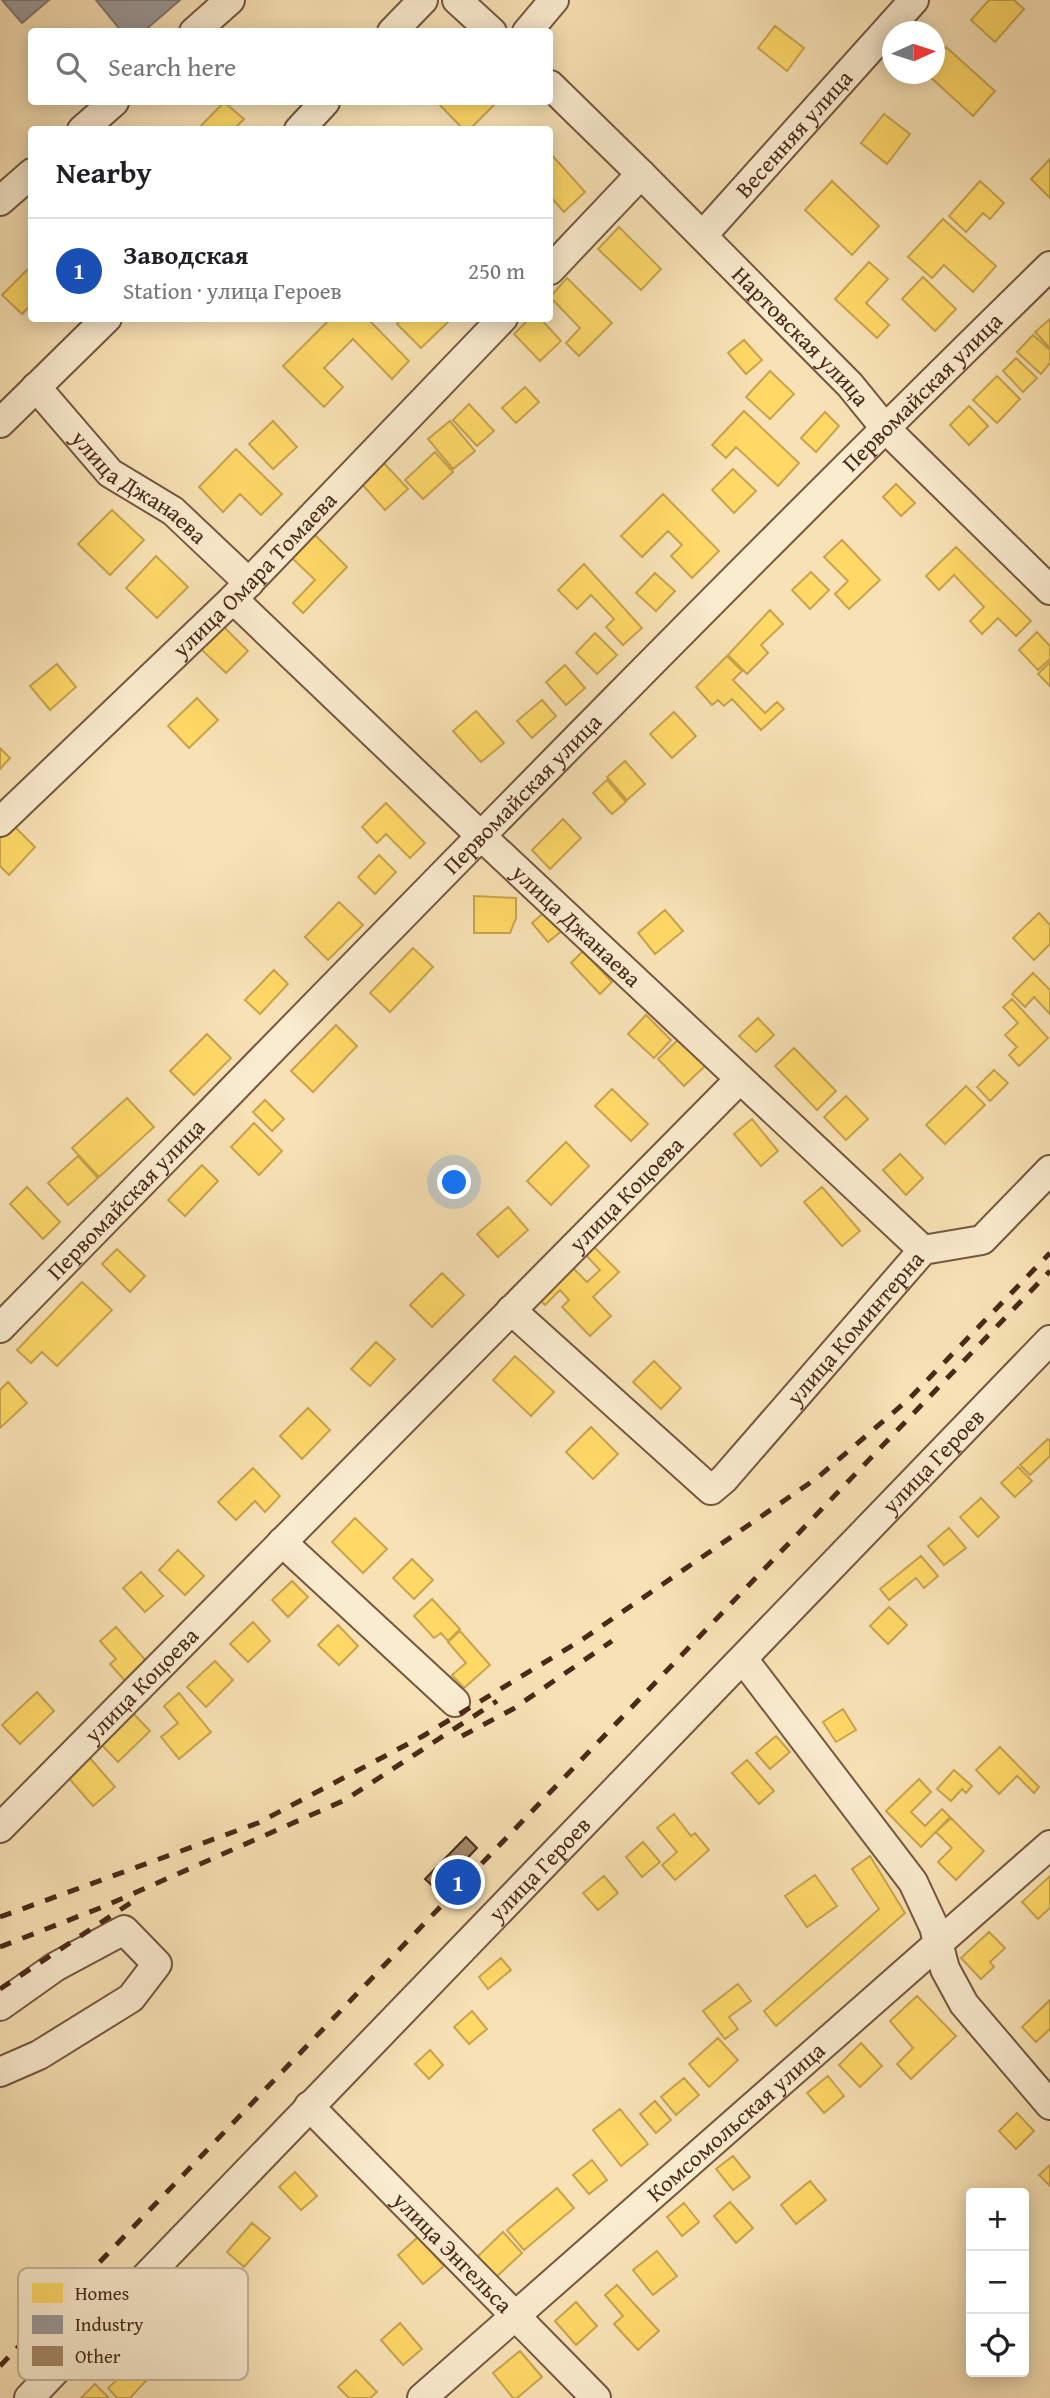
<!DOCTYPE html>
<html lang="en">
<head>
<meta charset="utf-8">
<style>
	:root { --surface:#fff; --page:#f6f6f6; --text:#202124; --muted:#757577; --line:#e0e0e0; --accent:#7c3aed }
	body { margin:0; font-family:"Gentium Book Plus",serif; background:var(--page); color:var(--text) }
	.controls { position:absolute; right:21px; bottom:21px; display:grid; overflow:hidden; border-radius:7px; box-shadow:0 4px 18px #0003 }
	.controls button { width:63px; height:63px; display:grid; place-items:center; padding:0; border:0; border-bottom:2px solid var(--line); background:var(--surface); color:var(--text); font:35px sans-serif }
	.compass { position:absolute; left:882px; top:21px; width:63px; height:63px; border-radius:50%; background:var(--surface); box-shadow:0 4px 18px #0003; rotate:87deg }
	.you { position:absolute; left:455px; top:1183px; width:24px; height:24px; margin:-18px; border:5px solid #fff; border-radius:50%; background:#1a73e8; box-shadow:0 0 0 10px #1a73e833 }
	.badge { display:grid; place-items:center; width:46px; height:46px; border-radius:50%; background:var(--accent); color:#fff; font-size:23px; font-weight:700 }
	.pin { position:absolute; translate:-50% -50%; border:4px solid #fff; box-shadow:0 2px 7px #0006 }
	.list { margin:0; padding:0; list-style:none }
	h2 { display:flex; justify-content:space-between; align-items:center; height:91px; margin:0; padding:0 28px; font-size:30px }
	h2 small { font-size:23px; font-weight:400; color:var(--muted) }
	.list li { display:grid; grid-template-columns:46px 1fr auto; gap:21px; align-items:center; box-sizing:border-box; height:105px; padding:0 28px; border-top:2px solid var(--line) }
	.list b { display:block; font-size:26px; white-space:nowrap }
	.list p { margin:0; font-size:23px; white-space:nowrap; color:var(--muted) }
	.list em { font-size:23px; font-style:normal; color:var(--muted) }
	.icon { flex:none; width:38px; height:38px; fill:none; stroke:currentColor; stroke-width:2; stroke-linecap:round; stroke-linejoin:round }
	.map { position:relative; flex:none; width:1050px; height:2398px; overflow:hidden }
	.search { position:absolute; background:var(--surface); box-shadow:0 4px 18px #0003; left:28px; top:28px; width:525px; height:77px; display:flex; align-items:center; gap:18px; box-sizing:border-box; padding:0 24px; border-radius:7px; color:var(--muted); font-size:26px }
	.panel { position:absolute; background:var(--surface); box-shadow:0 4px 18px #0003; left:28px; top:126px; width:525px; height:196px; border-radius:7px }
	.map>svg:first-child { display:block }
	.homes { fill:#ffd966; stroke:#c8a44f; stroke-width:2 }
	.industry { fill:#999; stroke:#817772; stroke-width:2 }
	.building { fill:#a4896a; stroke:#492918; stroke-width:2 }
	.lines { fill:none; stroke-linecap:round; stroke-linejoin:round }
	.minor-casing { stroke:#75573f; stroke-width:32 }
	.minor { stroke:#faeccf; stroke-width:28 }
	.rail { stroke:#492918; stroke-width:5; stroke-dasharray:12 12; stroke-linecap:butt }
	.labels { text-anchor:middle; stroke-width:7; stroke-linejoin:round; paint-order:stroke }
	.street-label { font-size:23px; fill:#492918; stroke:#faeccf }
	.key { fill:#faeccf; stroke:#c5b298; stroke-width:2 }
	.key-label { font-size:19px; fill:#492918 }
</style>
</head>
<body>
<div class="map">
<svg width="1050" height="2398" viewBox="0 0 1050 2398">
	<rect width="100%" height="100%" fill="#f8e2b5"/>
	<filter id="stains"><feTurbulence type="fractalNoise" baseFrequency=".00286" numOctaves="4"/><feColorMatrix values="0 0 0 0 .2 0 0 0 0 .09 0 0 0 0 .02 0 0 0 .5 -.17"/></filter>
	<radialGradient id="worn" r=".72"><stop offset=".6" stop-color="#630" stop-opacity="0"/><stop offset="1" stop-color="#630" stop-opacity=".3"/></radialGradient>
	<!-- homes -->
	<path class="homes" d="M989,0H1014L1024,9L995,42L971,20Z
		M775,26L804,48L787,71L758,48Z
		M946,47L995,91L973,116L927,74H934V60Z
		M224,102L244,119L233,130H197Z
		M437,102H497L469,130H464Z
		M884,114L910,134L887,164L861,143Z
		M550,153L585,192L564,212L550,196Z
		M1050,159V198L1031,179Z
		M832,181L879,226L852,255L805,210Z
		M980,181L1004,203L990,219L983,213L966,232L949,216Z
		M943,219L996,266L973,292L944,265L932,278L908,257Z
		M619,227L661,269L641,290L598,249Z
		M869,262L888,279L866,303L889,325L877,338L835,299Z
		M32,265V304L22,314L2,295Z
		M923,277L956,309L935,331L902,299Z
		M567,278L612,323L579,356L566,343L580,328L550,297Z
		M331,318H367L409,361L392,379L353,339L324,368L343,387L324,407L283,366Z
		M402,318H444L448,322L421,348L397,324Z
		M530,318H540L561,341L540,361L514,334Z
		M1050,319V348L1035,332Z
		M1033,335L1050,350V363L1041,374L1017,352Z
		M744,340L762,360L746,374L728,353Z
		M1016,358L1037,378L1023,392L1003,371Z
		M770,371L794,394L770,419L746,397Z
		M997,376L1020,399L997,423L973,400Z
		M525,387L539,402L516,423L502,408Z
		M469,404L494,431L477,446L453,420Z
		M969,406L988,426L969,445L950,425Z
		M744,411L799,463L778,486L736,447L726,458L712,445Z
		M825,412L839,426L816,452L801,438Z
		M273,421L297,447L273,469L249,444Z
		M450,421L475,451L453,469L428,439Z
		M236,449L282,494L261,515L240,494L223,512L199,487Z
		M435,452L453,472L423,499L405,480Z
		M382,461L408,489L385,510L360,482Z
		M733,469L756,491L734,513L712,490Z
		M896,484L915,503L901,516L883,497Z
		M663,494L719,551L692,578L671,556L682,545L668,531L642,557L621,536Z
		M112,510L144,540L110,575L78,544Z
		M311,531L347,567L303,613L293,603L315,580L288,554Z
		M842,540L880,580L849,609L835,594L848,581L824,557Z
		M956,547L1031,621L1016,636L998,618L982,634L970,621L984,607L954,575L939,590L926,576Z
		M156,556L188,587L157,618L126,588Z
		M584,564L642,628L623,645L606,627L614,619L591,595L577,609L558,590Z
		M811,572L829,590L810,609L792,590Z
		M655,573L675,591L656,611L636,593Z
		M770,610L783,624L761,645L768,653L747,674L728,655Z
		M222,625L248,651L226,673L200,648Z
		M1037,632L1050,646V659L1038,670L1019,650Z
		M595,633L617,655L597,674L576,653Z
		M727,656L742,671L733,680L765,713L777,702L784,709L761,730L732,699L724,706L718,700L712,705L696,687Z
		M1050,662V686L1038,674Z
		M57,664L76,687L50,710L30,686Z
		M565,665L585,688L566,705L546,682Z
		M197,698L218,720L189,748L168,726Z
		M542,700L556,716L532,738L517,721Z
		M476,711L504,743L481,762L453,731Z
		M674,712L696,736L672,758L650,734Z
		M0,748L10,758L0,769Z
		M625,761L645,784L627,800L607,777Z
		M607,780L626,802L612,814L593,793Z
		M386,803L425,843L410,858L386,834L377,843L362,827Z
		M563,819L581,838L550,869L532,850Z
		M11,823L35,847L9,875L0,866V835Z
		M379,855L396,872L375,894L358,877Z
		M474,896L516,898V918L510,933H474Z
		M339,902L363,925L328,960L305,937Z
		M548,909L564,929L548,942L532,923Z
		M665,910L683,931L655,954L638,933Z
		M1039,913L1050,925V944L1034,960L1013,938Z
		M413,948L433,967L390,1012L370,993Z
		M583,951L612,982L600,994L571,963Z
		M274,970L288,984L260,1014L245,1000Z
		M1033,973L1050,990V1014L1034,997L1025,1007L1012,994Z
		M1012,999L1048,1038L1019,1066L1009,1055L1017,1047L1005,1035L1018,1023L1003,1007Z
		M646,1015L671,1040L654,1058L628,1034Z
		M758,1018L774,1035L756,1052L739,1036Z
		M336,1025L357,1046L313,1092L291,1071Z
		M207,1034L231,1058L194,1095L170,1071Z
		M681,1037L706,1065L684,1086L658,1059Z
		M794,1048L836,1091L817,1110L775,1066Z
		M994,1070L1008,1083L990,1101L977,1087Z
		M966,1086L985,1105L945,1144L926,1125Z
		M612,1089L648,1124L631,1141L595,1106Z
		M846,1096L868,1119L846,1140L824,1117Z
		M127,1098L154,1127L99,1177L72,1148Z
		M265,1100L284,1119L272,1131L253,1112Z
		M752,1119L778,1151L761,1166L734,1134Z
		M254,1123L282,1151L259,1175L231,1147Z
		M566,1142L589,1166L551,1205L527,1181Z
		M900,1154L923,1178L906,1195L883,1170Z
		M78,1156L98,1178L68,1205L48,1183Z
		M202,1165L218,1181L185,1216L168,1200Z
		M27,1187L60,1222L43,1239L10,1204Z
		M822,1187L860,1231L842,1246L804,1202Z
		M508,1207L528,1230L498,1257L477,1234Z
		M587,1240L619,1272L593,1297L611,1316L590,1336L562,1307L569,1300L560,1290L545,1305L535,1295L568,1263L587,1282L600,1270L579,1248Z
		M117,1249L145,1276L130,1292L102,1264Z
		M442,1273L464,1295L432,1327L410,1305Z
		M82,1282L112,1310L57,1366L42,1352L31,1363L17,1350Z
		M376,1342L395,1359L370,1386L351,1369Z
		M515,1356L554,1392L531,1416L493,1380Z
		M654,1361L681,1388L661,1409L633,1382Z
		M8,1382L27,1403L0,1428V1390Z
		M308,1408L330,1430L302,1459L280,1436Z
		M591,1427L618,1454L593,1479L566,1452Z
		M1048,1439L1050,1441V1456L1030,1475L1020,1465Z
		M1018,1467L1032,1481L1015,1497L1001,1483Z
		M253,1468L280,1496L265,1512L255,1501L236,1520L218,1502Z
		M981,1498L999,1517L978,1537L960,1517Z
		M355,1518L387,1549L363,1573L332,1542Z
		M949,1528L966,1548L944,1565L928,1546Z
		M178,1550L204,1576L185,1595L159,1570Z
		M921,1556L938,1576L924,1588L916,1578L889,1600L880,1589Z
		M412,1559L433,1580L414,1599L393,1578Z
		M141,1572L163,1596L145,1612L123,1588Z
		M292,1581L308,1597L288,1617L272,1600Z
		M432,1599L460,1629L448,1641L441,1633L434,1638L414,1616Z
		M889,1607L907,1625L888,1644L870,1626Z
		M253,1622L270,1641L248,1662L230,1644Z
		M338,1625L358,1646L339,1665L318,1645Z
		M116,1627L148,1663L126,1682L110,1664L116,1659L100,1641Z
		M460,1631L490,1665L464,1688L452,1675L466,1663L448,1642Z
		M215,1661L233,1680L206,1707L187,1687Z
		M37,1692L54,1711L20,1744L2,1725Z
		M179,1693L211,1732L179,1759L161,1737L178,1723L164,1706Z
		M843,1709L856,1730L836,1742L823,1722Z
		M130,1710L150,1731L118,1762L98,1741Z
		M776,1736L790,1752L770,1769L756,1753Z
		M1000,1747L1039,1787L1034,1793L1017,1776L999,1794L976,1770Z
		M89,1757L115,1787L93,1806L67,1776Z
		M747,1760L774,1791L759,1804L732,1773Z
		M954,1770L972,1786L966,1793L962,1789L951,1801L937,1789Z
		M919,1779L931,1792L911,1812L925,1826L942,1809L950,1817L921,1847L886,1811Z
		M674,1814L691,1836L695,1833L709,1850L675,1880L662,1865L677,1852L657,1828Z
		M951,1818L984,1851L956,1880L938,1862L952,1848L936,1832Z
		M643,1842L660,1862L642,1877L626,1857Z
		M870,1856L905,1913L776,2026L764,2011L879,1909L852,1869Z
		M815,1875L837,1906L807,1927L785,1896Z
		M604,1876L618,1893L598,1910L583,1893Z
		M1050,1876V1908L1038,1919L1022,1902Z
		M989,1932L1005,1948L990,1962L994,1967L981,1979L961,1958Z
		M501,1958L511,1970L488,1989L479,1977Z
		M738,1984L751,2001L729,2017L738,2029L725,2039L703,2011Z
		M917,1996L956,2036L911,2079L897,2064L913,2048L890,2021Z
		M1050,2000V2029L1036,2042L1022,2027Z
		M472,2011L487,2029L469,2044L454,2027Z
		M718,2038L738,2060L709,2087L689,2064Z
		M861,2043L882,2066L860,2087L839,2065Z
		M430,2050L443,2065L429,2079L415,2064Z
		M828,2076L844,2096L824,2113L807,2093Z
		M684,2078L699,2095L676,2115L661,2097Z
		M655,2101L671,2120L656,2133L640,2114Z
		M620,2109L648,2144L621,2166L593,2130Z
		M1017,2113L1034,2131L1016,2149L999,2131Z
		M733,2156L750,2177L733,2190L716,2169Z
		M592,2160L607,2180L589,2194L573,2175Z
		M1050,2165V2186L1039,2175Z
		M295,2172L317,2196L301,2210L279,2187Z
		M810,2181L826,2200L796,2224L781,2205Z
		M557,2188L574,2208L524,2250L507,2230Z
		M730,2202L753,2228L736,2243L714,2216Z
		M684,2203L699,2222L682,2236L667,2217Z
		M252,2223L270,2238L244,2267L227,2252Z
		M503,2232L522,2253L493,2280L474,2260Z
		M418,2237L444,2266L423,2284L398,2255Z
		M657,2251L677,2276L653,2295L633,2270Z
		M617,2285L659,2331L638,2350L614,2324L623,2316L605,2295Z
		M576,2302L597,2326L576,2345L555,2321Z
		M400,2323L422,2349L403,2365L381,2340Z
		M135,2341L158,2368L130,2398H117L108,2388L127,2371L116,2358Z
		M520,2351L542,2377L517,2398H513L493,2373Z
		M356,2370L377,2392L370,2398H349L338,2387Z
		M95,2384L109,2398H81Z"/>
	<!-- industry -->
	<path class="industry" d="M2,0H49L22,23Z
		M96,0H180L143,32H122Z"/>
	<!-- building -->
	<path class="building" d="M466,1837L477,1848L437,1890L425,1879Z"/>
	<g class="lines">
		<!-- minor casing -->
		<g class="minor-casing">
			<g id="minor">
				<path d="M457,0L492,32"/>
				<path d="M194,32L230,0"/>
				<path d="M392,32L423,0"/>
				<path d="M527,32L554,0"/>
				<path id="s1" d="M550,85L641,174L850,385L885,428L1050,590"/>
				<path d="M82,130L114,102"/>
				<path d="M299,130L325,102"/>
				<path d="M0,201L32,173"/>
				<path id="s2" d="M703,235L914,0"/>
				<path d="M550,270L641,174"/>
				<path id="s3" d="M36,387L110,473L173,511L249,583"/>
				<path d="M0,423L107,318"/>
				<path id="s4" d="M233,599L481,836L923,1250"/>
				<path id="s5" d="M0,822L233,599L503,318"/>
				<path id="s6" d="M511,1310L711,1490L724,1479L923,1250L982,1240L1050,1170"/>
				<path id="s7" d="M0,1328C348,972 694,614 1050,266"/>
				<path d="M282,1542L455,1702"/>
				<path d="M743,1659L913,1882L934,1927L945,1969L964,2004L1050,2105"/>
				<path id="s8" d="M0,1828L740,1079"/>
				<path d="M0,2006L55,1967L124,1930L157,1964L131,1998L39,2055L0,2072"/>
				<path id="s9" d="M309,2106L596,2398"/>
				<path id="s10" d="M29,2398L1050,1340"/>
				<path id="s11" d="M422,2398L1050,1845"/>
			</g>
		</g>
		<!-- minor -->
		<use href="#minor" class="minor"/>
		<!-- rail -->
		<path class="rail" d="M462,1736L513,1709L612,1641
			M0,1917L258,1823L423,1736L583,1639L817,1478L909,1399L1050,1253
			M0,1947L105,1906L345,1800L497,1701
			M0,1989L132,1902
			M0,2366L1050,1271"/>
	</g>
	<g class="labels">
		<!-- street labels -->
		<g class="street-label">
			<text dy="8" stroke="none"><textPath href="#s2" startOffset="136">Весенняя улица</textPath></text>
			<text dy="8" stroke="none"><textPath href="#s1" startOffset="355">Нартовская улица</textPath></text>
			<text dy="8" stroke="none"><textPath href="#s7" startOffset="1314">Первомайская улица</textPath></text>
			<text dy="8" stroke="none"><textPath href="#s3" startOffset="145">улица Джанаева</textPath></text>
			<text dy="8" stroke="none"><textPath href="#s5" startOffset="355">улица Омара Томаева</textPath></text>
			<text dy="8" stroke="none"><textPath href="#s7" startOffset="747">Первомайская улица</textPath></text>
			<text dy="8" stroke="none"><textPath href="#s4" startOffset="474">улица Джанаева</textPath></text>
			<text dy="8" stroke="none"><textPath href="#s8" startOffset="891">улица Коцоева</textPath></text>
			<text dy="8" stroke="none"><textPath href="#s7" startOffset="180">Первомайская улица</textPath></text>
			<text dy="8" stroke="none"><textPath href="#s6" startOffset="486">улица Коминтерна</textPath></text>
			<text dy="8" stroke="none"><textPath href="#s10" startOffset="1302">улица Героев</textPath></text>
			<text dy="8" stroke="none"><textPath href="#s8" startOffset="201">улица Коцоева</textPath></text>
			<text dy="8" stroke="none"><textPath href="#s10" startOffset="735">улица Героев</textPath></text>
			<text dy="8" stroke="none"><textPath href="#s11" startOffset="418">Комсомольская улица</textPath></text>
			<text dy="8" stroke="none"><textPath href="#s9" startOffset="205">улица Энгельса</textPath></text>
		</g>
	</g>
	<!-- legend -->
	<rect x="18" y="2268" width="230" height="112" rx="10" class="key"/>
	<rect x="32" y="2283" width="31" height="20" fill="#ffd966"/>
	<rect x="32" y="2315" width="31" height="19" fill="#999"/>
	<rect x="32" y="2346" width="31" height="20" fill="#a4896a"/>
	<g class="key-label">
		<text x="75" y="2300">Homes</text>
		<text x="75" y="2331">Industry</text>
		<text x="75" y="2363">Other</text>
	</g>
	<rect width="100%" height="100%" filter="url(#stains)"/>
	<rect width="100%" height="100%" fill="url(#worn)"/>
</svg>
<div class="controls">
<button>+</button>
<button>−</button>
<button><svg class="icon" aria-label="locate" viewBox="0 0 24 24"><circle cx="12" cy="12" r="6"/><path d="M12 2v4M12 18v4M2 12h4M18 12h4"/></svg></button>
</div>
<svg class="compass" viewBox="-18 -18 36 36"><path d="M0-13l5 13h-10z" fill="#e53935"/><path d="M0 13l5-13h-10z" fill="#757577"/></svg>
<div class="you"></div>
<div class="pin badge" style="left:458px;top:1882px;background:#1a4fb4">1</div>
<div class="search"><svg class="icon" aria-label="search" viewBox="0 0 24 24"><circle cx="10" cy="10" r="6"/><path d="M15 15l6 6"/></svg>Search here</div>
<section class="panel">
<h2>Nearby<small></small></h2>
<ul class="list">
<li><span class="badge" style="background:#1a4fb4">1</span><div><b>Заводская</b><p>Station · улица Героев</p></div><em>250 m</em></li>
</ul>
</section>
</div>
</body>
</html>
